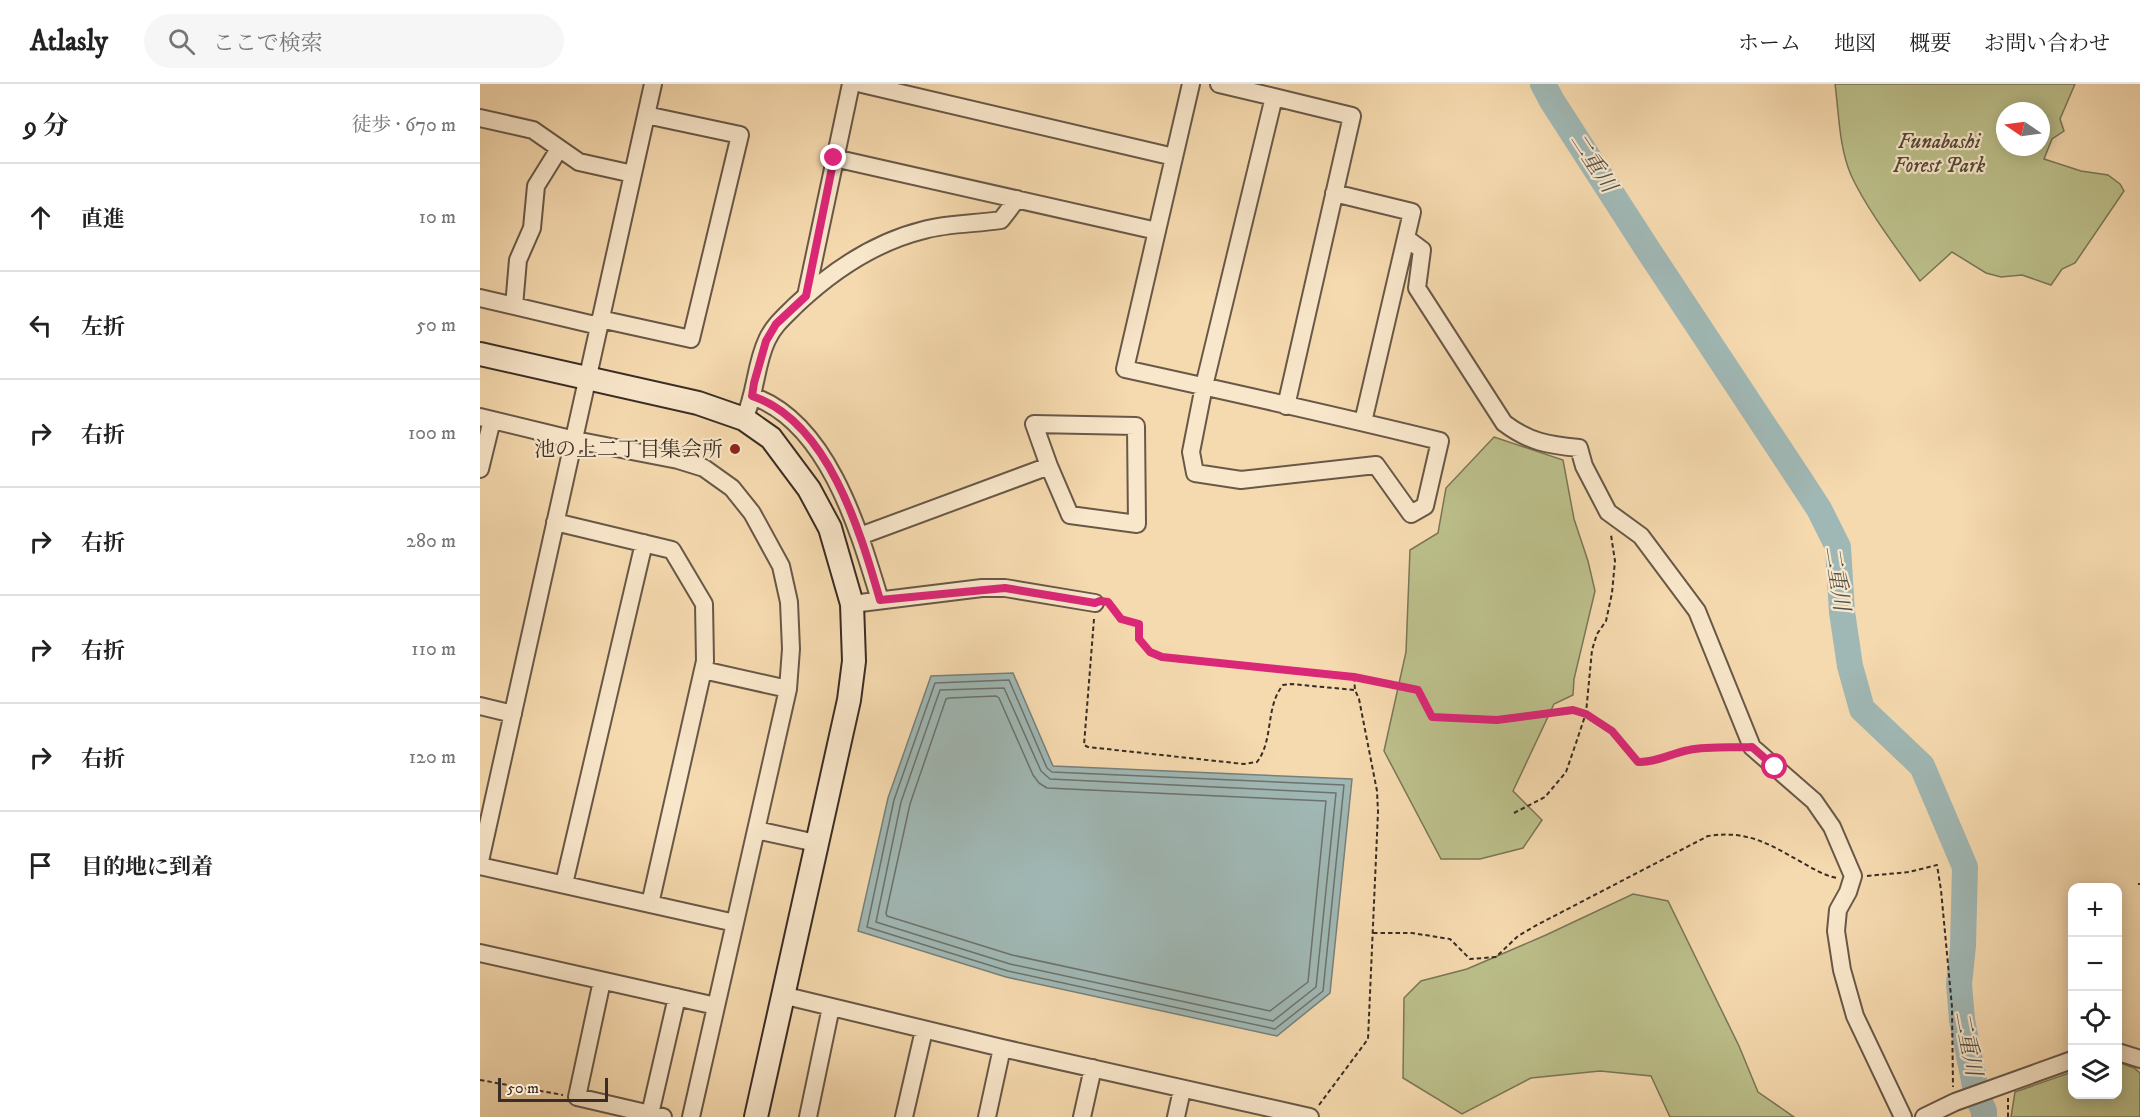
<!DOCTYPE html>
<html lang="ja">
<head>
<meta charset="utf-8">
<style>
	:root { --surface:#fff; --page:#f6f6f6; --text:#222; --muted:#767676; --line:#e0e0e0 }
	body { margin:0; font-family:"IM FELL DW Pica","Noto Serif JP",serif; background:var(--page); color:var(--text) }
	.controls { position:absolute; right:18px; bottom:18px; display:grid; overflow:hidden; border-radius:12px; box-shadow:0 3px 15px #0003 }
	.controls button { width:54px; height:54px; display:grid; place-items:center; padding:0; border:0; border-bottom:2px solid var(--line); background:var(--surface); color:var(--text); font:30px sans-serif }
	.compass { position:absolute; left:1516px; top:18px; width:54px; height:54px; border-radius:50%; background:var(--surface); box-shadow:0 3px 15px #0003; rotate:283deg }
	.scale { position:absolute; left:18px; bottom:15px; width:110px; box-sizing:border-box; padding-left:6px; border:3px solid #392d25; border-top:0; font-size:16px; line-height:21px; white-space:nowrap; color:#392d25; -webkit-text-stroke:4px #f9e7cb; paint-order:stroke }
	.stop { position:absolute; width:18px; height:18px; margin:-14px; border:4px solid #db2777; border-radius:50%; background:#fff }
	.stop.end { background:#db2777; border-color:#fff; box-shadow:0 2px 6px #0008 }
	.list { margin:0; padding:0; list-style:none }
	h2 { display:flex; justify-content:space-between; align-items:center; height:78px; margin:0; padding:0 24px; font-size:26px }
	h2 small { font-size:20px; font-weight:400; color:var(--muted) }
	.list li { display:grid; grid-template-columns:39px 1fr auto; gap:18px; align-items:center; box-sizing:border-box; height:108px; padding:0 24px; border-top:2px solid var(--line) }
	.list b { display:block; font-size:22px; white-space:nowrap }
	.list em { font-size:20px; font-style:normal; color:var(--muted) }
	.icon { flex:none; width:33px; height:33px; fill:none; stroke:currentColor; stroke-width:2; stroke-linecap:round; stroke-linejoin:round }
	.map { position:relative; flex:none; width:1660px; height:1033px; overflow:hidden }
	header { display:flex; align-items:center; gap:36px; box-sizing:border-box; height:84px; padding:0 30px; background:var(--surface); border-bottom:2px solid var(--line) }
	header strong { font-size:28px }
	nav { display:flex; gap:33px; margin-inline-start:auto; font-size:21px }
	.search { width:420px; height:54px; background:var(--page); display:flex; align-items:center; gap:15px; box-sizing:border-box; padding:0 21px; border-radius:33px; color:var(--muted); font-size:22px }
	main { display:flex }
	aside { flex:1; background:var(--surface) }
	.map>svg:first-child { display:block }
	.green { fill:#bcc08b; stroke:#7a7658; stroke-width:1.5; fill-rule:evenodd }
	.water { fill:#a0b8b5; stroke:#77807b; stroke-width:1.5 }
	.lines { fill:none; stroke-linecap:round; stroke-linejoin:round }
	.shore { stroke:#6c726d; stroke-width:1.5 }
	.river { stroke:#a0b8b5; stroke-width:26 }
	.street-casing { stroke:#685848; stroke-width:20 }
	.secondary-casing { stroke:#392d25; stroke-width:26 }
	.path { stroke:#392d25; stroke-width:2; stroke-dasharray:4.5 3; stroke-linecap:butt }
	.street { stroke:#f9e7cb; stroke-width:16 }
	.secondary { stroke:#f9e7cb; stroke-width:22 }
	.route { stroke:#db2777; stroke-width:8 }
	.poi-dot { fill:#8f2418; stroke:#f9e7cb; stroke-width:2 }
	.labels { text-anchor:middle; stroke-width:4.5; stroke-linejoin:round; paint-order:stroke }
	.park-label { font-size:21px; font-style:italic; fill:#534a39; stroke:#f9e7cb }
	.poi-label { font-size:21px; fill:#392d25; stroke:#f9e7cb; text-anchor:end }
	.water-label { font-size:22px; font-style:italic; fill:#535049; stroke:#f9e7cb }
</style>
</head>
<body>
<header>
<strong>Atlasly</strong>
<div class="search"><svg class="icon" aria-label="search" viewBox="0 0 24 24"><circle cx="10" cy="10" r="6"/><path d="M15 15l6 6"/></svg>ここで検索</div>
<nav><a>ホーム</a><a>地図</a><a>概要</a><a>お問い合わせ</a></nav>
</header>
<main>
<aside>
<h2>9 分<small>徒歩 · 670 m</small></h2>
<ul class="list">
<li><svg class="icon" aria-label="ahead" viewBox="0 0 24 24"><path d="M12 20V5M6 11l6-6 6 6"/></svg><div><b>直進</b></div><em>10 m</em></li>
<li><svg class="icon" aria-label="left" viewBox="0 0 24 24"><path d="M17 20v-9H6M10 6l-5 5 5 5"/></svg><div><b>左折</b></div><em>50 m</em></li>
<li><svg class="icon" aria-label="right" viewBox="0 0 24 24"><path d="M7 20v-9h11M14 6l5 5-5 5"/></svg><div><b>右折</b></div><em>100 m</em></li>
<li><svg class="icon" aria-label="right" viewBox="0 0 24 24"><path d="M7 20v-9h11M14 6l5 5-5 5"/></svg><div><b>右折</b></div><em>280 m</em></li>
<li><svg class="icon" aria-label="right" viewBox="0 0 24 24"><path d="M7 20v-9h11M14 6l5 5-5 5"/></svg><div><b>右折</b></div><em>110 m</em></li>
<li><svg class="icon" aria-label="right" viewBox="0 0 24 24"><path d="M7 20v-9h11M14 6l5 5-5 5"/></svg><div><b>右折</b></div><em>120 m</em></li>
<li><svg class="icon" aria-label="arrive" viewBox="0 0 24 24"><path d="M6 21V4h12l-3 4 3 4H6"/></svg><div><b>目的地に到着</b></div></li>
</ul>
</aside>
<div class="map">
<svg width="1660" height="1033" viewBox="0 0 1660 1033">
	<rect width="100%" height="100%" fill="#f6daaf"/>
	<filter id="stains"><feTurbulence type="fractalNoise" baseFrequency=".00333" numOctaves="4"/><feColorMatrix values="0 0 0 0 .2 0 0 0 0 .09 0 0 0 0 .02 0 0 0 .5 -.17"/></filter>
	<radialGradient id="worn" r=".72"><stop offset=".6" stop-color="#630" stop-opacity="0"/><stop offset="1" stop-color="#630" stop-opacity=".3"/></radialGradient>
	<!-- green -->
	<path class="green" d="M1355,0H1595L1580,35L1584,47L1572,55L1564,75L1601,87L1628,91L1640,100L1644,107L1595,179L1582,185L1571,201L1542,191L1521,193L1506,189L1472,168L1440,197C1418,166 1387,126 1371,91C1359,63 1359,30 1355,0ZM1525,27H1561V63H1525Z
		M1014,353L1083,376L1094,435L1108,477L1115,507L1094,595L1093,611L1074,620L1033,707L1062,736L1043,764L1000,775H961L904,667L926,568L930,466L958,449L966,404Z
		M1153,810L1188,817L1259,962L1278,1008L1314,1033H1190L1171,992L1120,987L1051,994L982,1030L923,994L924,914L941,897L987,885L1066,851Z
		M1638,978L1654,984L1660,989V1033H1531L1535,1008L1592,988V1010H1638Z"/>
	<!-- water -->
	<path class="water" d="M533,589L573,682L872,695L850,909L797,952L526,893L378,847L408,714L451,592Z"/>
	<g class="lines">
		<!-- shore -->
		<path class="shore" d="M529,596L567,684L572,688L864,701L843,907L795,945L528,887L387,843L414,716L455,599Z
			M524,604L561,687L570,695L856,709L836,903L793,937L530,880L396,838L421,718L460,606Z
			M516,612L519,614L553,691L559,699L567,704L846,717L828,898L790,927L532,871L407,832L406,829L430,720L466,615L469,614Z"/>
		<!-- river -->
		<path class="river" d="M1063,0L1072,17L1168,166L1322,399L1339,425L1358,463L1362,528L1370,582L1382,625L1442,682L1485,783L1483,862L1479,900L1482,936L1497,1012L1504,1027V1033"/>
		<!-- street casing -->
		<g class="street-casing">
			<path id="street" d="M382,0L694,73
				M711,0L645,285C750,308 855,331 960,357L945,422L931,430L896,381L761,396L715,389L711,368L724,302L794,13L739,0
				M794,13L872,32L806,322
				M0,34L53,46L99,78L153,90
				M354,74L677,147
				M854,109L932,128L883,338
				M926,154L942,166L937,204L1024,339C1049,358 1068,361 1099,364L1104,382L1128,428L1161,452L1217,527L1272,663L1334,717L1352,743L1373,792L1368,808L1358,826L1356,847L1362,886L1375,932L1423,1033
				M326,212L371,0
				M0,214L119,242
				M34,222L38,176L52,144L56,102L79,65
				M120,235L211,255L260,51L166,31
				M272,312C348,338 379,447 400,516
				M0,333L95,356L198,376L224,384L252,404L272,429L301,482L309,518L311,565L308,605L211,1033
				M264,335C276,310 275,281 287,256C293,242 305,232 316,221C352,187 395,158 444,146C469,139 496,140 521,136L537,115
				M0,385L12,336
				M75,438L192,466L224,520L225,577L170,820
				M380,452L569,382L554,340L656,342L657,440L590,431L569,382
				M372,520L502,504H525L615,519
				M223,586L308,605
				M0,622L33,630
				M276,746L336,759
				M0,777L173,0
				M0,782L255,839
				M84,800L164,459
				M0,869L236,922
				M122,897L97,1013L183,1033
				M302,911L522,964L830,1033
				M1638,968L1660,975
				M170,1030L197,913
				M328,1033L351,923
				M424,1033L444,946
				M507,1033L522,964
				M602,1033L613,984
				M696,1033L702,1006
				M1444,1033L1475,1018L1592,976"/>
		</g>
		<!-- secondary casing -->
		<g class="secondary-casing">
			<path id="secondary" d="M0,270L218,319L264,335L291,354L329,405L350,444L372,520L374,577L369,616L276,1033"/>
		</g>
		<!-- path -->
		<path class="path" d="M630,521L641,535L659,540V555L670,568L682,573L874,593L938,606L952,633L1017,636L1093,626L1106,629L1132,647L1158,678C1175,679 1192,669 1209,666C1224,663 1241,664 1257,663
			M614,535L604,661L608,663L764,680L777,678C794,656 785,623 803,601L811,600L875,606L879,615L897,707L898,728L888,955L839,1021
			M874,593L875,606
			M1034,729L1065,713L1086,688L1096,659L1106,629L1112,566L1117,550L1126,537L1132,509L1135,477L1131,451
			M1387,792L1429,788L1457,781L1461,806L1472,923L1473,1003
			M1658,800H1660
			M893,849H932L970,855L990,875L1016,873L1038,852L1055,842L1228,752C1268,746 1289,760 1323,779C1334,785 1345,792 1357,794
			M0,996L83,1011
			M1528,1033V1014"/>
		<!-- street -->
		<use href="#street" class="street"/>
		<!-- secondary -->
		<use href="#secondary" class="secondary"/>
	</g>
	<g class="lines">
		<!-- route -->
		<path class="route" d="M354,74L326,212L296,240L286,257L274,299L272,312C348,337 380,447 400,516L525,504L615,519L620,517L628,518L641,535L659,540V555L670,568L682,573L874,593L938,606L952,633L1017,636L1093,626L1106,630L1132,647L1158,678C1175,679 1192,669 1209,666C1229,662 1251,664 1272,663L1295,683"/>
	</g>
	<!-- markers -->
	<circle class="poi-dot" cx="255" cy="365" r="6"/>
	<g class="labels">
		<!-- park labels -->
		<g class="park-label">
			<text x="1459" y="64">Funabashi<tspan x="1459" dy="24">Forest Park</tspan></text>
		</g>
		<!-- poi labels -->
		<g class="poi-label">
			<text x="243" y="372">池の上二丁目集会所</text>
		</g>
		<!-- water labels -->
		<g class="water-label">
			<text transform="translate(1114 78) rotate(57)" y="8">二重川</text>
			<text transform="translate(1358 494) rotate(81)" y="8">二重川</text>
			<text transform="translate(1489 959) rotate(79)" y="8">二重川</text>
		</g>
	</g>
	<rect width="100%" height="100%" filter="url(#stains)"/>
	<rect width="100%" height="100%" fill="url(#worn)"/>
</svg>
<div class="controls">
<button>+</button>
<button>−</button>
<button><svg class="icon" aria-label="locate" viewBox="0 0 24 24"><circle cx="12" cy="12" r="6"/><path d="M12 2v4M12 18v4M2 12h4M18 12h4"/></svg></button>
<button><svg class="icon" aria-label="layers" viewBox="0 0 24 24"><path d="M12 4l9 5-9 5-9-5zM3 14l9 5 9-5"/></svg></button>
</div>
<svg class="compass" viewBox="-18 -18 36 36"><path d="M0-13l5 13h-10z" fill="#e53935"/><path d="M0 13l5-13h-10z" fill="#767676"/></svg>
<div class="scale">50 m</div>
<div class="stop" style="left:1295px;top:683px"></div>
<div class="stop end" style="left:354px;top:74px"></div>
</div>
</main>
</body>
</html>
